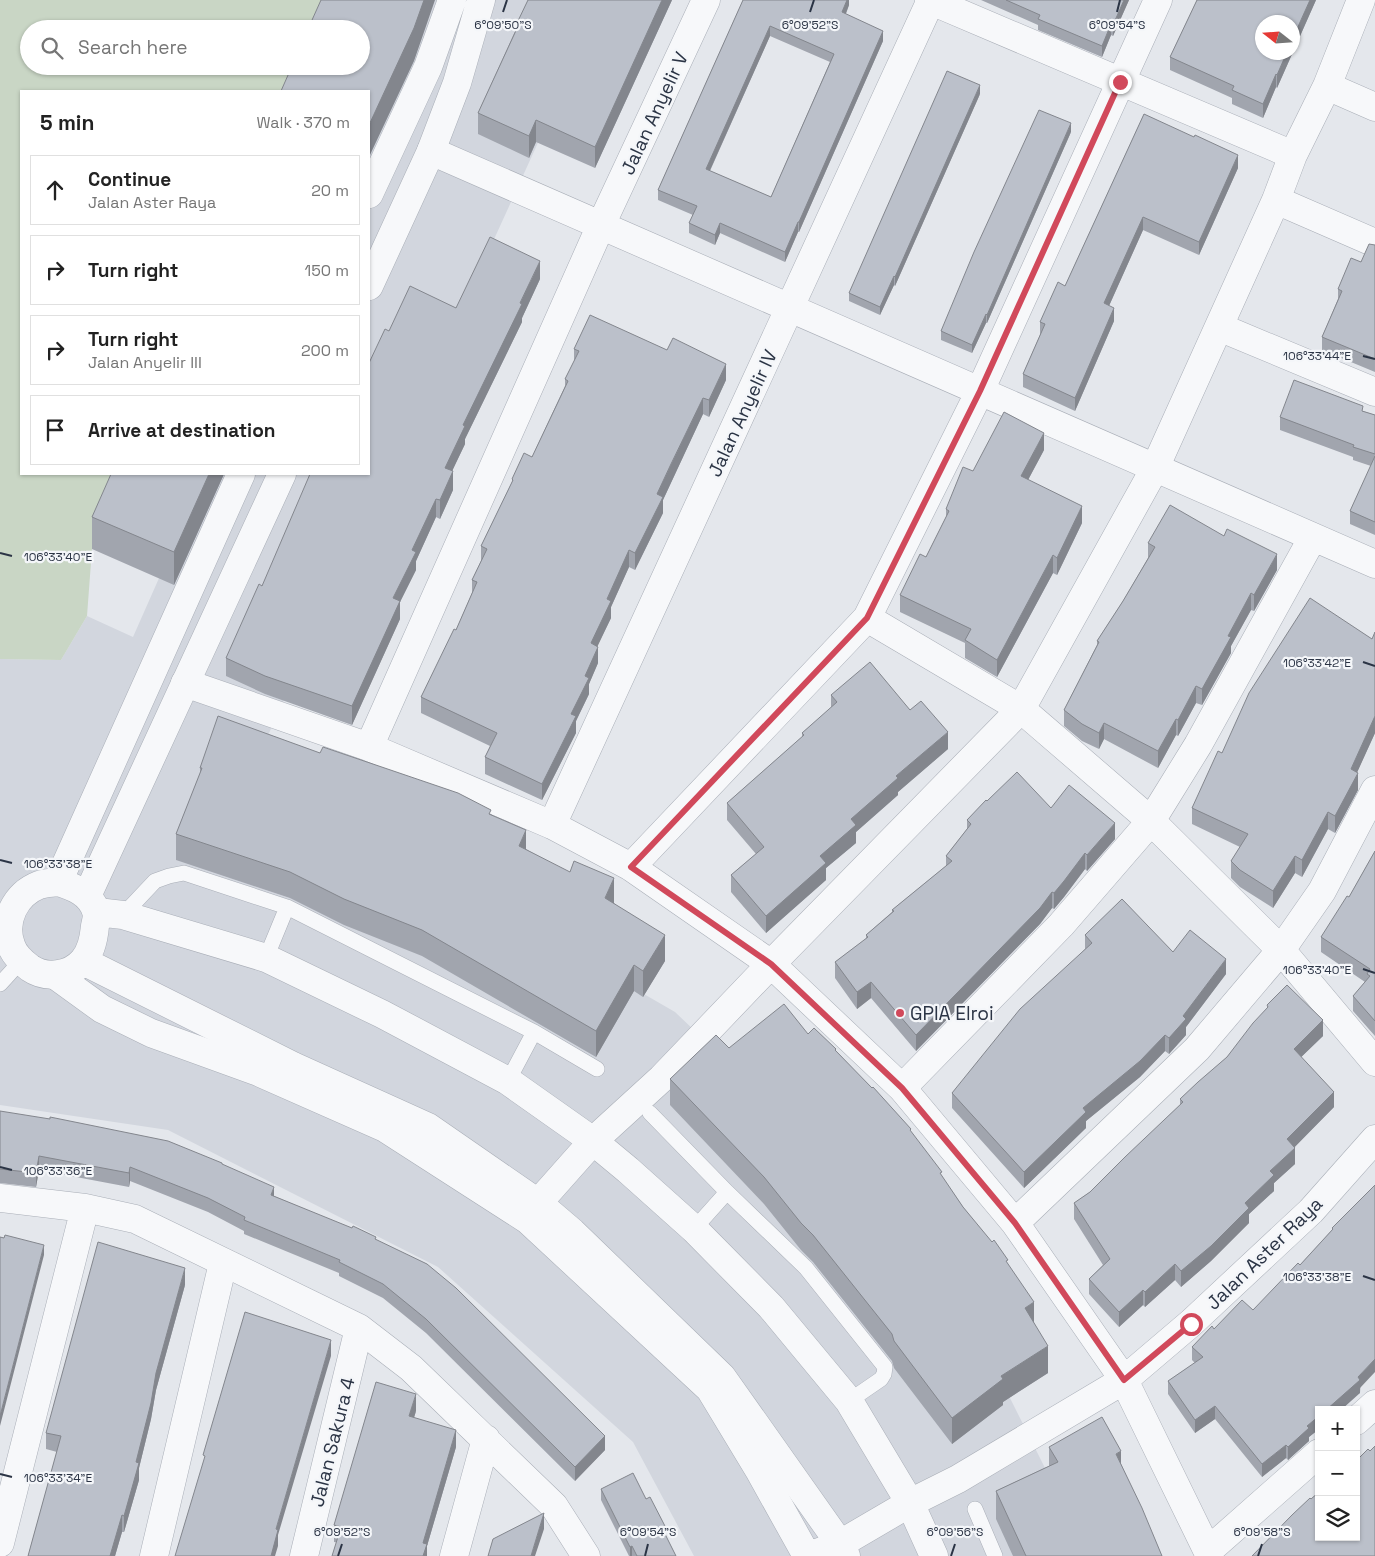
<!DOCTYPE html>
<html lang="en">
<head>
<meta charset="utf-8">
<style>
	:root { --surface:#fff; --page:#f2f2f2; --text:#222; --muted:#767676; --line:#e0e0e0 }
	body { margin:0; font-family:"Space Grotesk",sans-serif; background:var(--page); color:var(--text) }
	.controls { position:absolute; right:15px; bottom:15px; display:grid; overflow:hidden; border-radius:0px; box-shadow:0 1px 4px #0004 }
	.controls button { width:45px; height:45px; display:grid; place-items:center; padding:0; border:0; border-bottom:1px solid var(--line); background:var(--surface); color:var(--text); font:25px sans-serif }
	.compass { position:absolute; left:1255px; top:15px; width:45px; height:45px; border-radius:50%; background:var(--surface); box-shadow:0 1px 4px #0004; rotate:287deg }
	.stop { position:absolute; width:15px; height:15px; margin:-11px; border:4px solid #d1495b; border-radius:50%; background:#fff }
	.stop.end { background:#d1495b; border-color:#fff; box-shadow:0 1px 5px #0008 }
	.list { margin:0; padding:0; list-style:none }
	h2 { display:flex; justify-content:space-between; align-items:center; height:65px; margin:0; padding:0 20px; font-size:21px }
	h2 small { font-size:16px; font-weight:400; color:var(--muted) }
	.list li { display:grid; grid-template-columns:32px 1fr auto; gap:15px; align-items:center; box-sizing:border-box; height:70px; margin:0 10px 10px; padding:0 10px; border:1px solid var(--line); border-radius:0px }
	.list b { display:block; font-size:19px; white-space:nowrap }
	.list p { margin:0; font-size:16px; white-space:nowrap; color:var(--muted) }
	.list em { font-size:16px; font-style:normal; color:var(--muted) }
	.icon { flex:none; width:28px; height:28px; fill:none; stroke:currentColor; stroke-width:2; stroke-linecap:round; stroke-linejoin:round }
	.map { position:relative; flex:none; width:1375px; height:1556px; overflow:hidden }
	.search { position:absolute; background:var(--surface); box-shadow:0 1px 4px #0004; left:20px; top:20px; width:350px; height:55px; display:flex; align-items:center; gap:12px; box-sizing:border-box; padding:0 18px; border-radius:28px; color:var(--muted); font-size:19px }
	.panel { position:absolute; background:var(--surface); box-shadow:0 1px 4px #0004; left:20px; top:90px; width:350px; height:385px; border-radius:0px }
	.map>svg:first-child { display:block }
	.built { fill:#d2d6de }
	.green { fill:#c9d6c5 }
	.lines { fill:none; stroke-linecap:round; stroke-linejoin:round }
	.service-casing { stroke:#a9aeb7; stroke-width:16 }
	.minor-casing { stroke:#a9aeb7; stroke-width:29 }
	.tertiary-casing { stroke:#a9aeb7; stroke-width:29 }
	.service { stroke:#f7f8fa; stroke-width:15 }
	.minor { stroke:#f7f8fa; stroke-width:28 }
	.tertiary { stroke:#f7f8fa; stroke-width:28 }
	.wall { fill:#a1a5ae; fill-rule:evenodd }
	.shaded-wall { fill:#83868d }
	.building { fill:#bbc0ca; stroke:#83868d; fill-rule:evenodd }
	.route { stroke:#d1495b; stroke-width:6 }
	.ticks { fill:none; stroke:#2b3445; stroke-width:2 }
	.poi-dot { fill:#d1495b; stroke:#f4f6f9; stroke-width:2 }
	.labels { text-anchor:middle; stroke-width:4.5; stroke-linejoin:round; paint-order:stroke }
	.street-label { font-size:19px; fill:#2b3445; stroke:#f4f6f9 }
	.poi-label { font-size:19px; fill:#2b3445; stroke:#f4f6f9; text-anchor:start }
	.ticks-label { font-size:12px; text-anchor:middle; fill:#2b3445; stroke:#f4f6f9; stroke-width:4.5; stroke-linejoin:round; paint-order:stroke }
</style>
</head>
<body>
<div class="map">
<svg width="1375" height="1556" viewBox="0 0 1375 1556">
	<rect width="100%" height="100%" fill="#e4e7ec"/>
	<!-- built -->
	<path class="built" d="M413,0H603L239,799L476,897L675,1012L866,1194L996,1370L1089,1556H694L633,1442L438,1267L168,1130L0,1105V659L61,660L87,616L133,637L205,474H369V101Z"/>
	<!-- green -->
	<path class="green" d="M0,0H336L323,29H29V66H306L295,91H21V474H125L92,549L87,616L61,660L0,659Z"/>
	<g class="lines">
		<!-- service casing -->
		<g class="service-casing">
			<path id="service" d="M123,915L155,881L169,876L184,873L287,907L534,1032L597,1069
				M266,958L287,907
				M0,984L21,961
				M508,1081L534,1032
				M650,1113L727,1192L806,1268L885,1367L884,1374L881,1379L849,1401
				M694,1229L727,1192
				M975,1509L995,1556"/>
		</g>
		<!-- minor casing -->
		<g class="minor-casing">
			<path id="minor" d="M929,0L1293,155
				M1327,86L1375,107
				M431,151L1375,564
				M1276,200L1375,243
				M1219,327L1375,392
				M867,618L1021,709L1151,821L1281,950L1375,1062
				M185,683L369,747L552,825L631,867L771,964L902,1088L1015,1223L1124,1380L1210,1556
				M369,747L601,225L706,0
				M552,825L931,0
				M631,867L867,618L980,391L1158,0
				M55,975L102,1009L151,1033L256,1071L385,1128L528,1220L710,1389L759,1470L807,1556
				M902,1088L1061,925L1151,821L1198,745L1313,537
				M0,1198L85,1208L135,1219L359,1328L411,1368L554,1506L586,1556
				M528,1220L538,1203L593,1141L662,1078L771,964L1021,709L1155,468L1276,200L1293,155L1327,86L1361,0
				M1015,1223L1197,1049L1281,950L1322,891L1375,790
				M1356,1421L1375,1404
				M0,1543L85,1208
				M1208,1551L1319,1453
				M817,1553L840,1544L910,1503L958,1479L1124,1380L1191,1323L1311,1211L1375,1139
				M154,1556L223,1263
				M304,1556L359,1328
				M454,1556L486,1439"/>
		</g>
		<!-- tertiary casing -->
		<g class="tertiary-casing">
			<path id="tertiary" d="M369,194L428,67L452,0
				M369,286L431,151L457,83L481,0
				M58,882L241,474
				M58,882C74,887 90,893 96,911C98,915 96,921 95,926C94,937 91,952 83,961C70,976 46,979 30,968C22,962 14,955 11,945C2,920 16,894 39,885C45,883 52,883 58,882Z
				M87,896L282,474
				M97,912L123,915L266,958L382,1014L508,1081L593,1141L628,1170L694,1229L771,1307L849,1401L910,1503L934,1556
				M83,961L293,1066L428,1127L538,1203L572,1232L722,1377L840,1544L846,1556"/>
		</g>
		<!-- service -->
		<use href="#service" class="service"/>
		<!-- minor -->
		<use href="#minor" class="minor"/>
		<!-- tertiary -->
		<use href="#tertiary" class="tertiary"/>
	</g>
	<!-- wall -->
	<path class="wall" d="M672,0L595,168L536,142L529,158L478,134V113L517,27V23Z
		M743,0H849V5L846,14L883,41L799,232H798L785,262L720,233L715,245L689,233V223L693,215L658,200V190ZM770,36L830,62L771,197L710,171Z
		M981,0H1129L1113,36L1111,35L1102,57L1038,30V25Z
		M1197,0H1316L1277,88L1276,87L1263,118L1232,104V98L1170,70V57Z
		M980,94L895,286L894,285L880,315L849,301V293Z
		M1144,114L1238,168L1199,255L1143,230L1109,306L1114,321L1075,411L1023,387V374L1040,335V322L1065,286Z
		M1071,132L987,323H986L972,353L941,340V331Z
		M1375,245V372L1322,350V337L1338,299V289Z
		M540,279L522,318V322L465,439V444L452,471L453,490L440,519L436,517L416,561V570L400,602V619L352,725L265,694L226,676V658L389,331L456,308Z
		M574,349L726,380L709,417L703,414L663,500V513L635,570L629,567L611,607V618L597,646L598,663L589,684V694L576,721V733L542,800L485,774V757L490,746L421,713V697L456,630L472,593V580L481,561V546L512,482V479L532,457L565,386V379L574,362Z
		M1363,411L1375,415V535L1350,524V511L1371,466L1353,460V457L1280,430V417Z
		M1044,450L1028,480L1082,523L1057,575L1053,573L997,677L965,658V643L900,612V595L926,557L946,517V509L973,471Z
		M224,474L174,585L92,549V517Z
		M1148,543L1277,570L1254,611L1251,610L1231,646V653L1202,705L1196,703L1178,736L1176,735L1158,768L1104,739L1099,749L1082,741L1064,726V710L1097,645V641L1123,601L1148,558Z
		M1375,632V733L1357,772L1358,790L1335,833L1328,829L1302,877L1295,873L1273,908L1240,887L1231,878V861L1240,847L1192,824V808L1222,753L1372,639Z
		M831,695L910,710L948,749L898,792V795L856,832V843L826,868V880L766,933L731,892V875L756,854L727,820V803L802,737V733L831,708Z
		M320,753L491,814L526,849L614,903L665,961L643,997L634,991L596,1057L422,956L344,925L290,898L176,860V834L200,774V768Z
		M987,801L1051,808L1115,839L1087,871L1085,869L1064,897L1054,909L1052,908L1040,924L916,1051L871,998L857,1009L835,978V962L866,939V935L892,912V910L946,866V856L967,829V820Z
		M1375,851V1036L1353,1011V996L1365,982L1321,952V937L1349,897Z
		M1085,935L1173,952L1226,974L1186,1027V1035L1169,1054L1165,1051L1140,1077L1086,1121V1128L1024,1188L952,1108V1093L1085,949Z
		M1267,1005L1323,1036L1301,1057L1334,1107L1294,1147L1295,1164L1274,1183V1191L1249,1214V1223L1211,1261L1181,1287L1175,1280L1145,1307L1143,1305L1119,1327L1089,1294V1279L1103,1265L1074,1219V1203L1090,1192L1180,1105V1099L1227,1057L1267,1009Z
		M808,1034L836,1051L911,1132L963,1207L1008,1264L1034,1323L1048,1373L1003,1402V1405L952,1444L894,1368L892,1361L813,1262L801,1250L764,1204L670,1105V1079L729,1048Z
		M0,1111L222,1165L274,1196L376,1240L605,1450L575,1481L426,1333L383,1298L339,1276V1273L244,1234V1231L208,1212L130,1181L129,1187L39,1170L36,1187L0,1183Z
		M1375,1185L1360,1393L1319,1410V1429L1309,1437V1441L1288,1460L1286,1458L1262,1477L1215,1419L1195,1433L1168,1394V1381L1195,1363L1192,1360V1347L1214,1329L1253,1310L1300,1265L1332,1230V1228Z
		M185,1285L156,1390L151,1419L139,1468V1480L124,1532H122L115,1556H28L57,1452L46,1449V1433Z
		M416,1411L414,1418L456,1447L427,1546V1556L334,1542V1525Z
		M1049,1447L1121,1464L1162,1556H1013L996,1519V1491L1049,1466Z
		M601,1489L646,1499L676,1556H629L601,1500Z"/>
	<!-- shaded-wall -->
	<path class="shaded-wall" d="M424,0H435L414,61L369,157V125Z
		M662,0H672L595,168V147Z
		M847,0H849V5L842,23V12Z
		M1124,0H1129L1113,36V25Z
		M1310,0H1316L1277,88V75L1287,52H1292V40Z
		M1111,24V35L1102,57V46Z
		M770,26V36L706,179V169Z
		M883,31V41L799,232V222Z
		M1276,74V87L1263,118V104Z
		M980,85V94L895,286V277Z
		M536,120V142L529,158V136Z
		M1071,123V132L987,323V315Z
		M1238,155V168L1199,255V242Z
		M1143,217V230L1104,317V303Z
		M798,222V232L785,262V252Z
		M720,223V233L715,245V235Z
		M540,261V279L522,318V322L465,439V444L445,486V468L463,425Z
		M894,276V285L880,315V307Z
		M1114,308V321L1075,411V398Z
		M986,314V323L972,353V345Z
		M726,364V380L709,417V400Z
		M703,398V414L663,500V513L635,570V553L657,494Z
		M1044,433V450L1021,493V476Z
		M453,471V490L440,519V500Z
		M209,474H224L174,585V552Z
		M436,499V517L416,561V570L400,602V619L352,725V706L412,550Z
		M1082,506V523L1057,575V558Z
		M629,550V567L611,607V618L591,660V643L607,599Z
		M1277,554V570L1254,611V595Z
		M1053,555V573L997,677V660Z
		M1251,593V610L1231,646V653L1202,705V689L1228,636Z
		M598,647V663L589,684V694L576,721V733L542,800V784L571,714L585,676Z
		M1196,686V703L1178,736V720Z
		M1375,716V733L1351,786L1358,773V790L1335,833V816L1351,769Z
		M1176,719V735L1158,768V751Z
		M1104,723V739L1099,749V733Z
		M948,732V749L898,792V795L856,832V843L826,868V880L766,933V916L820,856L851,819L896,776Z
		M1328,812V829L1302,877V860Z
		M1115,823V839L1087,871V855Z
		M526,830V856L519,846Z
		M1085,853V869L1064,897L1054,909V893Z
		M1295,856V873L1273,908V891Z
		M614,878V904L605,898Z
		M1052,892V908L1040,924L916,1051V1035Z
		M665,935V961L643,997V971Z
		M1226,959V974L1186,1027V1035L1169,1054V1038L1183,1016Z
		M634,965V991L596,1057V1031Z
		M871,982V998L857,1009V992Z
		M1323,1020V1036L1294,1064V1049Z
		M1165,1035V1051L1140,1077L1086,1121V1128L1024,1188V1172L1083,1108Z
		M1334,1092V1107L1287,1155V1139Z
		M1295,1148V1164L1274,1183V1191L1249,1214V1223L1211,1261L1181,1287V1271L1245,1203L1270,1171Z
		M39,1156V1170L36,1187V1173Z
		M130,1167V1181L129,1187V1173Z
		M274,1187V1201L271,1195Z
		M44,1245V1255L0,1426V1416Z
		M1175,1264V1280L1145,1307V1292Z
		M185,1268V1285L156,1390L151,1419L139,1468V1480L124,1532V1516L156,1373Z
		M1143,1290V1305L1119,1327V1312Z
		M1034,1302V1329L1025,1308Z
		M331,1340V1356L278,1535V1546L275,1556H271L276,1529Z
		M1048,1346V1373L1003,1402V1405L952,1444V1418L1001,1376Z
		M1375,1359V1372L1360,1388V1393L1341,1410H1326L1358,1377Z
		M416,1394V1411L409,1433V1416Z
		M1215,1406V1419L1195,1433V1420Z
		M1319,1416V1429L1309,1437V1441L1288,1460V1447L1307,1426Z
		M456,1430V1447L427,1546V1556H423V1543Z
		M605,1436V1450L575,1481V1467Z
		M1286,1445V1458L1262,1477V1464Z
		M1121,1451V1479L1116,1454Z
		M544,1513V1529L535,1556H531Z
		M122,1515V1532L115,1556H110Z
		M632,1546V1556H630V1547Z"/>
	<!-- building -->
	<path class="building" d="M321,0H424L414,28L369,125V91H281L292,66H361V29H308Z
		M528,0H662L595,147L536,120L529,136L478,113L519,24L517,23Z
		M743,0H847L842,12L883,31L799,222H798L785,252L720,223L715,235L689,223L697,206L658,190ZM770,26L834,54L771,197L706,169Z
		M1006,0H1124L1113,25L1111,24L1102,46L1038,19L1040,15Z
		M1197,0H1310L1292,40V22H1262V52H1287L1277,75L1276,74L1263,104L1232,90L1234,86L1170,57Z
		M947,71L980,85L895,277L894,276L880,307L849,293Z
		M1039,110L1071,123L987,315L986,314L972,345L941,331L974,252Z
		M1144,114L1194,137L1195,135L1238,155L1199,242L1143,217L1104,303L1114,308L1075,398L1023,374L1045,324L1040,322L1058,282L1065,286Z
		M490,237L540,261L520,303L522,304L463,425L465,426L445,468L453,471L440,500L436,499L412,550L416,552L393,598L400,601L352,706L265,676L226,658L259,584L262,586L310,474H369V363L385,329L389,331L410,286L456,308Z
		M1369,244L1375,245V359L1322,337L1342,291L1338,289L1351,258L1361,262Z
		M590,315L667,350L673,338L726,364L709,400L703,398L671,464L657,494L663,497L635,553L629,550L607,599L611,601L591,643L598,647L585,676L589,678L571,714L576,716L542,784L485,757L497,733L421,697L454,629L456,630L477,582L472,580L487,549L481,546L513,480L512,479L524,453L532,457L568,381L565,379L579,351L574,349Z
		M1294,380L1363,406L1362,411L1375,415V454L1353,447L1354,445L1280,417Z
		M1004,412L1044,433L1021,476L1082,506L1057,558L1053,555L997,660L965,640L971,629L900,595L920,554L926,557L949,511L946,509L963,467L973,471Z
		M1375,456V522L1350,511Z
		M111,474H209L174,552L92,517Z
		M1170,505L1224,536L1227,529L1277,554L1254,595L1251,593L1228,636L1231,637L1202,689L1196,686L1178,720L1176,719L1158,751L1104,723L1099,733L1082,724L1064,710L1099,642L1097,641L1123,601L1155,547L1148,543Z
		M1310,598L1372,639L1375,632V716L1351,769L1358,773L1335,816L1328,812L1302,860L1295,856L1273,891L1240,870L1231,861L1248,834L1192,808L1218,751L1222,753L1249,693Z
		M870,662L910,710L921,701L948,732L896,776L898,778L851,819L856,825L820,856L826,863L766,916L731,875L764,847L727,803L804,735L802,733L837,702L831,695Z
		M218,716L320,753L323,747L458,793L491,810L489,814L526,830L519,846L570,872L574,861L614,878L605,898L665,935L643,971L634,965L596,1031L422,930L344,899L290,872L176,834L202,768H200Z
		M1017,772L1051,808L1069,785L1115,823L1087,855L1085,853L1064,881L1054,893L1052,892L1040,908L916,1035L871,982L857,992L835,962L868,937L866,935L894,911L892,910L952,861L946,856L971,824L967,820L986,800L987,801Z
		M1375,851V1021L1353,996L1370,976L1367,974L1370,969L1321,937L1347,896L1349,897Z
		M1122,899L1173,952L1190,930L1226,959L1183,1016L1186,1019L1169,1038L1165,1035L1140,1061L1083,1108L1086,1112L1024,1172L952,1093L1020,1009L1092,943L1085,935Z
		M1287,985L1323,1020L1294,1049L1334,1092L1287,1139L1295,1148L1270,1171L1274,1175L1245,1203L1249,1208L1211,1246L1181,1271L1175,1264L1145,1292L1143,1290L1119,1312L1089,1279L1110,1259L1074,1203L1090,1192L1125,1157L1183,1102L1180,1099L1198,1082L1227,1057L1253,1023L1268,1007L1267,1005Z
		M784,1004L808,1034L814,1028L836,1049L835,1050L872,1088L873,1087L911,1129L910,1130L942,1172L940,1173L963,1207L992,1242L994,1240L1008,1260L1006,1261L1034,1302L1025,1308L1048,1346L1001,1376L1003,1379L952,1418L894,1341L892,1334L813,1235L801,1223L764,1177L670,1079L716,1035L729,1048Z
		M0,1111L50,1119V1117L168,1141L222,1163V1164L274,1187L271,1195L352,1228L353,1226L376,1237L375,1239L427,1264L456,1288L605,1436L575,1467L426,1319L383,1284L339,1262L340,1260L244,1220L245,1217L208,1198L130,1167L129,1173L39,1156L36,1173L0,1169Z
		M1375,1185V1359L1358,1377L1360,1380L1326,1410H1319V1416L1307,1426L1309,1428L1288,1447L1286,1445L1262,1464L1215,1406L1195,1420L1168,1381L1203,1357L1192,1347L1212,1326L1214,1329L1242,1300L1253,1310L1298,1263L1300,1265L1333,1229L1332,1228Z
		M5,1235L44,1245L0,1416V1237L4,1238Z
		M98,1242L185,1268L156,1373L151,1403L136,1462L139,1463L124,1516L122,1515L110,1556H28L61,1436L46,1433Z
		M245,1312L331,1340L276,1529L278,1530L271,1556H175L205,1456L203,1455Z
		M376,1382L416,1394L409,1416L456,1430L423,1543L427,1544L423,1556H332L341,1527L334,1525Z
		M1102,1417L1121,1451L1116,1454L1142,1508L1162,1556H1026L996,1491L1058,1462L1049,1447Z
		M1375,1446V1556H1252L1292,1515L1310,1498L1311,1499L1319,1492V1537H1356V1461L1368,1449L1370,1451Z
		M633,1473L646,1499L650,1497L666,1528L663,1530L676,1556H637L632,1546L630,1547L601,1489Z
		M544,1513L531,1556H488L493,1539Z"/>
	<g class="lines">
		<!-- route -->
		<path class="route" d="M1120,82L980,391L867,618L631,867L771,964L902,1088L1015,1223L1124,1380L1191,1324"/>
	</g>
	<!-- ticks -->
	<path class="ticks" d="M503,12L507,0M810,12L814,0M1117,12L1120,0M1363,356L1375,359M0,553L12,556M1363,662L1375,666M0,860L12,863M1363,969L1375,973M0,1167L12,1170M1363,1276L1375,1280M0,1474L12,1477M338,1556L342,1544M645,1556L648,1544M951,1556L955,1544M1258,1556L1262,1544"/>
	<!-- markers -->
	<circle class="poi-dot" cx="900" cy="1013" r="5"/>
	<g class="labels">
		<!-- street labels -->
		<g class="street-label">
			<text transform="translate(654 113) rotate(-65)" y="7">Jalan Anyelir V</text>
			<text transform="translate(742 413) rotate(-65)" y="7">Jalan Anyelir IV</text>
			<text transform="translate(1264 1253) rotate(-44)" y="7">Jalan Aster Raya</text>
			<text transform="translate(332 1442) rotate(-76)" y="7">Jalan Sakura 4</text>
		</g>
		<!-- poi labels -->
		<g class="poi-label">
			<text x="910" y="1020">GPIA Elroi</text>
		</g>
	</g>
	<g class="ticks-label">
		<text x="503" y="29">6°09'50"S</text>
		<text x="810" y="29">6°09'52"S</text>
		<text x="1117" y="29">6°09'54"S</text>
		<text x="1317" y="360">106°33'44"E</text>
		<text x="58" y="561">106°33'40"E</text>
		<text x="1317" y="667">106°33'42"E</text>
		<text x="58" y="868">106°33'38"E</text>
		<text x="1317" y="974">106°33'40"E</text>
		<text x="58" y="1175">106°33'36"E</text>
		<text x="1317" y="1281">106°33'38"E</text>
		<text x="58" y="1482">106°33'34"E</text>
		<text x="342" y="1536">6°09'52"S</text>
		<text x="648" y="1536">6°09'54"S</text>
		<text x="955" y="1536">6°09'56"S</text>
		<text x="1262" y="1536">6°09'58"S</text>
	</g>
</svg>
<div class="controls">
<button>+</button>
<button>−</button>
<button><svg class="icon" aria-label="layers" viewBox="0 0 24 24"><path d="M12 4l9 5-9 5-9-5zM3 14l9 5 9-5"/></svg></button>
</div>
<svg class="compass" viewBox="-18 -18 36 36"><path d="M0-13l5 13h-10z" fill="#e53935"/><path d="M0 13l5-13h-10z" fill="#767676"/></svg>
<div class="stop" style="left:1191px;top:1324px"></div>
<div class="stop end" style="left:1120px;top:82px"></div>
<div class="search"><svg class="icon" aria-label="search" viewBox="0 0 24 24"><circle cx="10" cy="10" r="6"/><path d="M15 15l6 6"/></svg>Search here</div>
<section class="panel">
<h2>5 min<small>Walk · 370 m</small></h2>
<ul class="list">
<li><svg class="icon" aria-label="ahead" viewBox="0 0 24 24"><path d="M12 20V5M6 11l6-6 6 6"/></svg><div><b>Continue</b><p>Jalan Aster Raya</p></div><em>20 m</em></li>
<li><svg class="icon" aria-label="right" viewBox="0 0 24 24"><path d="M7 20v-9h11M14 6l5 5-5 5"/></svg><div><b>Turn right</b></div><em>150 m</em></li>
<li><svg class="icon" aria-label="right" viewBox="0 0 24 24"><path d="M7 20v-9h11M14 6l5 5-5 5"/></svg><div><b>Turn right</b><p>Jalan Anyelir III</p></div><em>200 m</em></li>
<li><svg class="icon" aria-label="arrive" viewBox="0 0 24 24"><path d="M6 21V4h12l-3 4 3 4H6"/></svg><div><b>Arrive at destination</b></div></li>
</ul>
</section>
</div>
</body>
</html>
